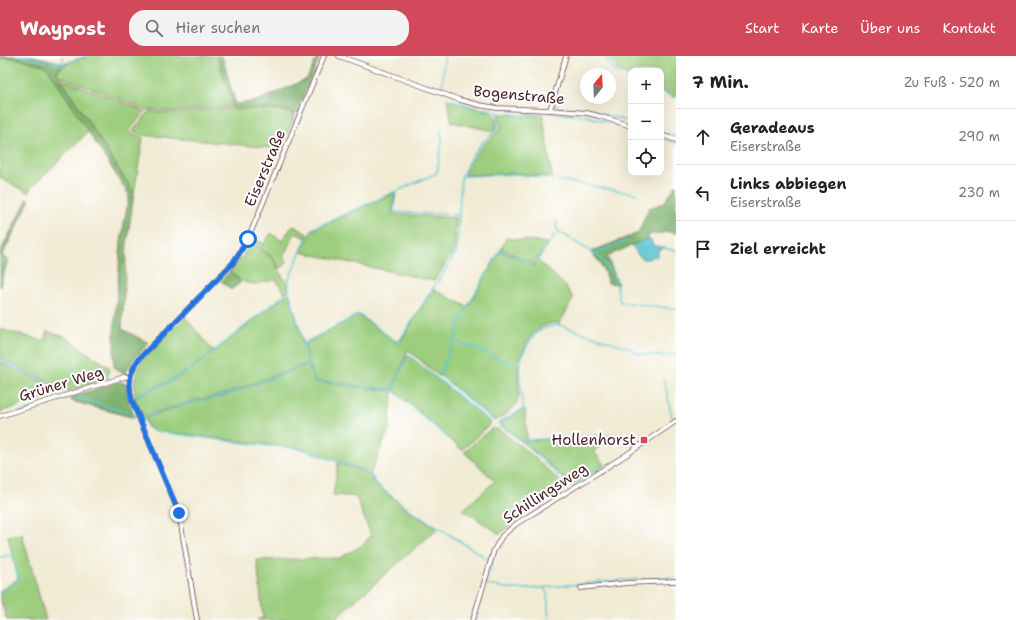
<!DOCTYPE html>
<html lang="de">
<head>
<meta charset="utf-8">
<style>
	:root { --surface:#fff; --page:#f2f2f2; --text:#222; --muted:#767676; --line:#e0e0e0; --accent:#d1495b }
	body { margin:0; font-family:"Shantell Sans",sans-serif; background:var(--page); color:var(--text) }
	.controls { position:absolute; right:12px; top:12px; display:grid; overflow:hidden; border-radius:8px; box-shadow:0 4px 16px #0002 }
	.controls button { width:36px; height:36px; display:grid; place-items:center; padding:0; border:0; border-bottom:1px solid var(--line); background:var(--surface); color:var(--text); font:20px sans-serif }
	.compass { position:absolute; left:580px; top:12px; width:36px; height:36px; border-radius:50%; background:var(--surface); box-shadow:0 4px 16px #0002; rotate:18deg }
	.stop { position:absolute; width:12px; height:12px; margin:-9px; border:3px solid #1a73e8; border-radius:50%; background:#fff }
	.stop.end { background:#1a73e8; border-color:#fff; box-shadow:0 1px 4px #0008 }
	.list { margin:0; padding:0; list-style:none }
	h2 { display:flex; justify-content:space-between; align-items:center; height:52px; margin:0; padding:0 16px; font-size:17px }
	h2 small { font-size:13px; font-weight:400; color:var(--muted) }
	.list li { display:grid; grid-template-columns:26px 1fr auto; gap:12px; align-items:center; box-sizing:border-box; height:56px; padding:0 16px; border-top:1px solid var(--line) }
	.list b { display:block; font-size:15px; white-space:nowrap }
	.list p { margin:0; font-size:13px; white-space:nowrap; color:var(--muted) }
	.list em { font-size:13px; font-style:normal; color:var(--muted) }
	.icon { flex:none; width:22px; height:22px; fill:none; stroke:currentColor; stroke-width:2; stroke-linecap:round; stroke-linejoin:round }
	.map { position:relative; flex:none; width:676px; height:564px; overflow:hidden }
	header { display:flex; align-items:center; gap:24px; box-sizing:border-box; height:56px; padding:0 20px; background:var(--accent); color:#fff }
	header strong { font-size:19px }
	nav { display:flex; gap:22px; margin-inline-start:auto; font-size:14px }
	.search { width:280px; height:36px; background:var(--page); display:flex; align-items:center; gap:10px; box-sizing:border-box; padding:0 14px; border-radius:16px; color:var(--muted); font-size:15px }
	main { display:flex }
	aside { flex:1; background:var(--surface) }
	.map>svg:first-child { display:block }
	.green { fill:#9cce7e; stroke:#737654 }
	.forest { fill:#7db16d; stroke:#64684c }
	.water { fill:#5ac7d1; stroke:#52737e }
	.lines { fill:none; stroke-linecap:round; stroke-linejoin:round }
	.stream { stroke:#5ac7d1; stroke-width:1.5 }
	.minor-casing { stroke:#633e44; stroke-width:5.5 }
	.minor { stroke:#fff; stroke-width:4 }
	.route { stroke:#1a73e8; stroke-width:5 }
	.poi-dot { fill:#d1495b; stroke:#fff; stroke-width:1.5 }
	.labels { text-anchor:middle; stroke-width:4; stroke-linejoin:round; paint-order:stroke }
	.street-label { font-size:15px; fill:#4a1f2b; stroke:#fff }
	.poi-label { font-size:15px; fill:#4a1f2b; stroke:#fff; text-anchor:end }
</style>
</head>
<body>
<header>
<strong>Waypost</strong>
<div class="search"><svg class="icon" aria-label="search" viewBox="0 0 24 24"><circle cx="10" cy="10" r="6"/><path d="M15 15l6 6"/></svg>Hier suchen</div>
<nav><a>Start</a><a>Karte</a><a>Über uns</a><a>Kontakt</a></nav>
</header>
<main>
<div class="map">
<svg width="676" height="564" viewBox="0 0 676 564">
	<rect width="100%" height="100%" fill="#fff"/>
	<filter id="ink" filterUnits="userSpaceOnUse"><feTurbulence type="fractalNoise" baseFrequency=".025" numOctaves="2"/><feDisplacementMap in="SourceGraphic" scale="8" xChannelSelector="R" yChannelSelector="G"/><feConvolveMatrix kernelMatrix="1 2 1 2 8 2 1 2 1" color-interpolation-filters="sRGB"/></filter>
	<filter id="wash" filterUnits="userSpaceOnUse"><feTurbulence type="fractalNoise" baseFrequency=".012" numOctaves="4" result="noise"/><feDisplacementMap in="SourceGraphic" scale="16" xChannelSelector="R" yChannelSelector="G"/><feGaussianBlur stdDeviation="0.9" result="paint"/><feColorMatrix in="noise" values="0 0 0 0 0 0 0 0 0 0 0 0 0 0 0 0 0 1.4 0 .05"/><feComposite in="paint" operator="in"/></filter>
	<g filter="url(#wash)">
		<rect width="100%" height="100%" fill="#f1ebd4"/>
		<!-- green -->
		<path class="green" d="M90,0H217L231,40L232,50L168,55L148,54L59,20L57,17C61,7 80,3 90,0Z
			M607,0H676V41L661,34V15H631V20L617,13Z
			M0,2H15L43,9L50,16L89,75L30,133L29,137L0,122Z
			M61,23L145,55L130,74L131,77L143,82L134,137Z
			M447,43L478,53L491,55L496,61V71L493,75L452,66Z
			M233,52L281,54L293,57L291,69L281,93L142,79L133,75L148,56L167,57Z
			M499,58L523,60L543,59L552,121L515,117L466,119L465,117C473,99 486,86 501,72Z
			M395,137L392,158L456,162L455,193L434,225L301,196L312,174Z
			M293,169L307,178L306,182L295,177L286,195L283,200L287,207L280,213L271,200L251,186L252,182L264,188L271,177L282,185Z
			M506,182L548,187L537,204C547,213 569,230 573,243L560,267C532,264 518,297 518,321C518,330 521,339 516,348C512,356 502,360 495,365L442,320H439L408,294L393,331L390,333L345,328L333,326L318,325L314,323L305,289L307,287L358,259L399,288L433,233L468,251L500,195L534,210L535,208L501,193Z
			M250,188L271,201L274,205L283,222L287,225L288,235L285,237L276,224C251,228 249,233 230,215L243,200Z
			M289,237L307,302V308L221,339L193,345L143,360L135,341L168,327L192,313Z
			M185,261L213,295L192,312L167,326L135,340C134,326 134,316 142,304Z
			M0,273L44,285L47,275L65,281L110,312L107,323L69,335L0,302Z
			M407,300H409L491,367L462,394L393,333Z
			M0,306L50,329L49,340L0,356Z
			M308,309L314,326L332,327L354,331L393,335L389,373L371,416L353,411L304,393L156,375L148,371L145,362L193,346L221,341Z
			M525,353L527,383L524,386L499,367Z
			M491,373H499L536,403L564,429L563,435L514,465L500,478L463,454L495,425L464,396Z
			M616,379V381L594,395L604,409L572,429L525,387L527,385Z
			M338,407L369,418L376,429L410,456L437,473L333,564H257L263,562L257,504L340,502L364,488L371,479L356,441L333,439Z
			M22,478L46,564H7L0,542V535L18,523L8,480Z"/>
		<!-- forest -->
		<path class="forest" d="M0,0H32L68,8L58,13L57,17L134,137L127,188L122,273L149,287L134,303L125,317L121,316L114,311V278L121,185L129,139L50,16L43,9L15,2H0Z
			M217,0H222L236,48L257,45L307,23L317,1L320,0L291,69L293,57L281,54L233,53L231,40Z
			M676,129V177L668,176L648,179V183L607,200L618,228L608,227C603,213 602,206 590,196L638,177L649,152L664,147Z
			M28,142L30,144L2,200L8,204L0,231V196Z
			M230,215L241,226L231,234L221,225Z
			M119,326L125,327L127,340L135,362L71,345L70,341Z"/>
		<!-- water -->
		<path class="water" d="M648,183L651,184L653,189L664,192L658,194V199L656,201L654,200L648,203H643L638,199L632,189Z"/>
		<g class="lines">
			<!-- stream -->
			<path class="stream" d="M21,0L63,8L86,0
				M62,0L64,8
				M444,0L442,34L478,46
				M604,0L615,15L631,22
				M661,35L676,42
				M447,43L479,52L494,54L497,56
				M554,46L556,50L559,52L592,55L631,66
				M548,57L586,60L631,73
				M661,76L676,81
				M661,82L676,87
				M463,120L515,118L553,123
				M558,124L637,138
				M396,136L394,156L459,159
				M557,165L556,170L558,175L595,198L627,185
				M312,173L437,117L442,84L441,75
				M308,179L291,218L289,223V235L308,302C309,309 311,315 313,323L317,326L328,327L333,326L354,330L393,334L448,382
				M664,192L676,195
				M597,198L615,222L620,246L676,253
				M537,205L554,179
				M454,284L515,309
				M304,288L306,286L358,259H360L395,285L400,284L457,195L461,122L469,104L482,87L498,72V57L523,59L542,57
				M0,304L66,336
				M664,324L673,365
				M392,334L408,299L489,365
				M73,340L134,359
				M138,350L134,341L163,329L193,312L285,238
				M140,356L148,372L155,375L258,389L288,391L305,394L339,406
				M142,361L193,346L221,340L308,309
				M0,363L67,342
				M493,364L440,319L466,253L500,194L533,209
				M526,384L616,379
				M341,407L358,413
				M604,410L571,430L523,387L499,368V366L523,353C522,339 518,320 520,307C521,302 524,297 526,292C535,275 540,271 559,269L630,292L639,298L663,300L676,298
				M361,414L368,415L377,429L411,455L488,503
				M0,501L13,499L19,524L0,536
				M487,523L492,508L491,507
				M649,523L676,522
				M486,527L487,529L512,533H528L612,525L645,523
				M544,532L547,537L549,564"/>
		</g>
	</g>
	<g filter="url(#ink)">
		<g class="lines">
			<!-- minor casing -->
			<g class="minor-casing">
				<path id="minor" d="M339,0L460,44L479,49L497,52L550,54L587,57L599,60L631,70
					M550,54L566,0
					M661,79L676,84
					M0,360L124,321H129
					M581,532L627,527L676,525
					M197,564L179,457L132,345C128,327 128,319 139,303L233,207L248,183L324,0
					M473,564L494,494L502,480L516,468L626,399L676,365"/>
			</g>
			<!-- minor -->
			<use href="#minor" class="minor"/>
		</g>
	</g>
	<g class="lines" filter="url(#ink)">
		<!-- route -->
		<path class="route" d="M179,457L132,345C128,326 128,319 139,303L233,207L248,183"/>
	</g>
	<!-- markers -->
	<rect class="poi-dot" x="640" y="380" width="8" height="8" rx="2"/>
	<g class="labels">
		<!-- street labels -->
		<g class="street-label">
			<text transform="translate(519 39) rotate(5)" y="5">Bogenstraße</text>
			<text transform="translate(265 112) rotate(-67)" y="5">Eiserstraße</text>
			<text transform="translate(61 328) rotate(-17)" y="5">Grüner Weg</text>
			<text transform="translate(545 437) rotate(-33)" y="5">Schillingsweg</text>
		</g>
		<!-- poi labels -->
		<g class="poi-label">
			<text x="636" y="389">Hollenhorst</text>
		</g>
	</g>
</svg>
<div class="controls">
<button>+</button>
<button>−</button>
<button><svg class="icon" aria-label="locate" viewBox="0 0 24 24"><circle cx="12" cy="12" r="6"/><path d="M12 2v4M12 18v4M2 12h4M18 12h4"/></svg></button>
</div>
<svg class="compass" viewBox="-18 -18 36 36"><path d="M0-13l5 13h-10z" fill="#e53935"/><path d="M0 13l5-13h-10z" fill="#767676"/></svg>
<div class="stop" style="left:248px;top:183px"></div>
<div class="stop end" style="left:179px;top:457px"></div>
</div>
<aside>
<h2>7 Min.<small>Zu Fuß · 520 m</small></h2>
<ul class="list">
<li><svg class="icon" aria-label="ahead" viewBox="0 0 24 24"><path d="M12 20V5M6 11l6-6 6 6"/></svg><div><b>Geradeaus</b><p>Eiserstraße</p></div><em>290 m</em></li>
<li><svg class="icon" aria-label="left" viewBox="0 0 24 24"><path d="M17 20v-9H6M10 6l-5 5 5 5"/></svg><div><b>Links abbiegen</b><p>Eiserstraße</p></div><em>230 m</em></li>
<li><svg class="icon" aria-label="arrive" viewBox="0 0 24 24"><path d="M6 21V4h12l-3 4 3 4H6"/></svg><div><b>Ziel erreicht</b></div></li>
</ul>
</aside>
</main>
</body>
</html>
